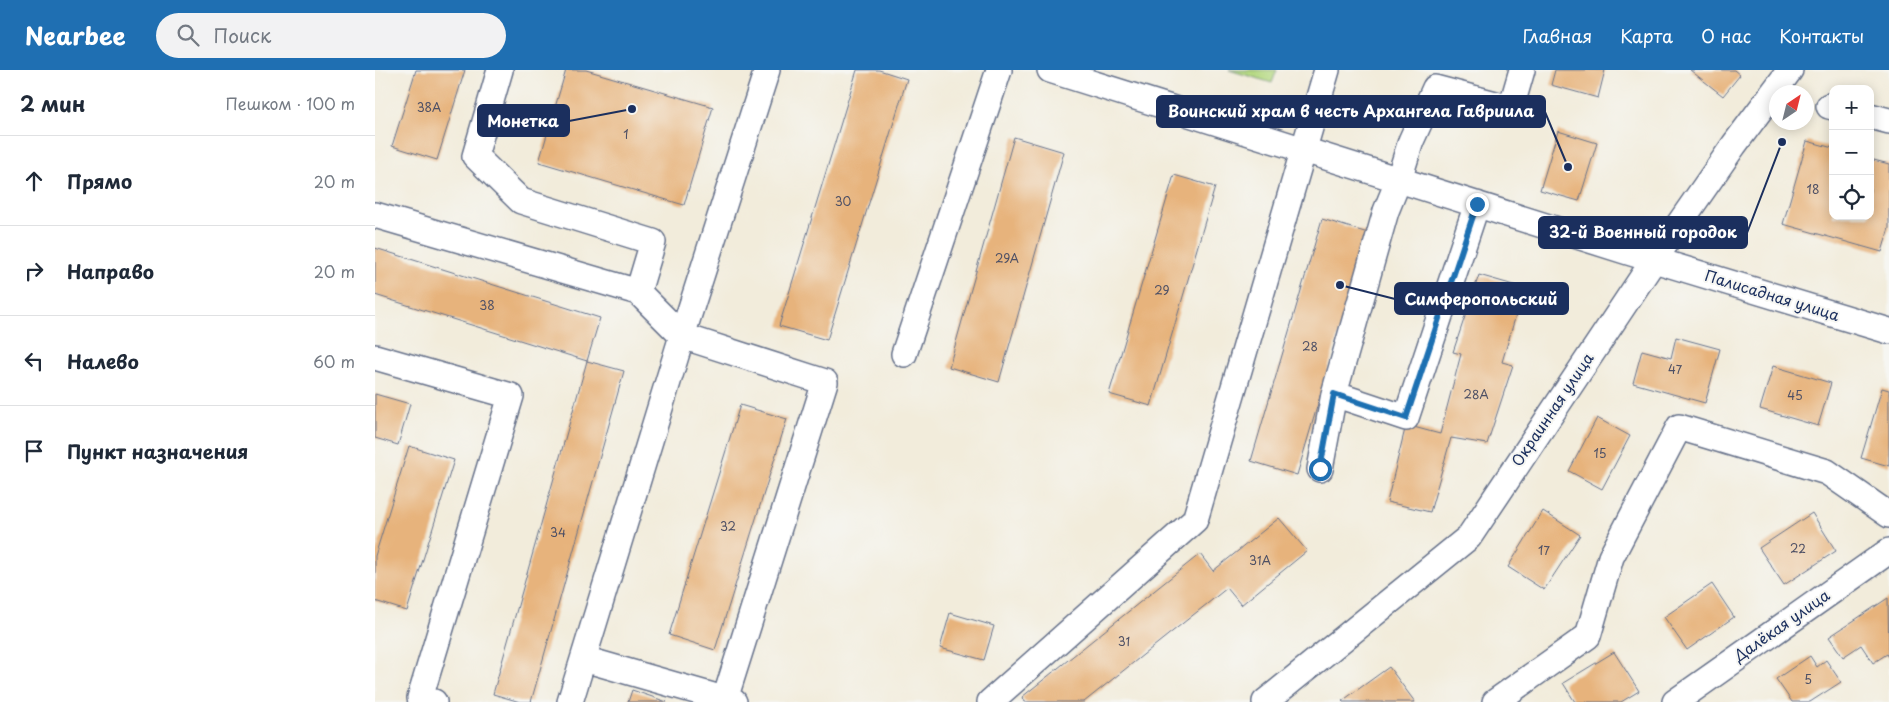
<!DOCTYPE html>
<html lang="ru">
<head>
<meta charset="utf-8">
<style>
	:root { --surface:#fff; --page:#f2f2f3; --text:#1f2937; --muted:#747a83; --line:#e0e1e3; --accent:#1f6fb2 }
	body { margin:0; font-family:"Playpen Sans",sans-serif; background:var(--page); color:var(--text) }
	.controls { position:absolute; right:15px; top:15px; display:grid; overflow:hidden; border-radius:10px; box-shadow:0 2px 12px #0003 }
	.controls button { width:45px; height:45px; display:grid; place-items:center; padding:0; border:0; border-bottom:1px solid var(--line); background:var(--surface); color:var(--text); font:25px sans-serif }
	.compass { position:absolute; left:1394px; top:15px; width:45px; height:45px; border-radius:50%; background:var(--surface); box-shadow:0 2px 12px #0003; rotate:35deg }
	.stop { position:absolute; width:15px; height:15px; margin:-11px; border:4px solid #1f6fb2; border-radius:50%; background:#fff }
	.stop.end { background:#1f6fb2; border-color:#fff; box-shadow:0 1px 5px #0008 }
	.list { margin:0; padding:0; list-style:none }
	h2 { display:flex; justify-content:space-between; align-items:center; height:65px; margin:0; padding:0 20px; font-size:21px }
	h2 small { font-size:16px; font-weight:400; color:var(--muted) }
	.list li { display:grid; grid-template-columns:32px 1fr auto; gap:15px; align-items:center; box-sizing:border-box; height:90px; padding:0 20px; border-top:1px solid var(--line) }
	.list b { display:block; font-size:19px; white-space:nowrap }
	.list em { font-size:16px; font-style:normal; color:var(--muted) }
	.icon { flex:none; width:28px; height:28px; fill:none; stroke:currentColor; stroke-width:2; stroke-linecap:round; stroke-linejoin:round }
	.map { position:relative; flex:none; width:1514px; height:632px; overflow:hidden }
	header { display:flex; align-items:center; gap:30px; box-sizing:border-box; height:70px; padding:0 25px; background:var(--accent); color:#fff }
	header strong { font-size:24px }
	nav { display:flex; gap:28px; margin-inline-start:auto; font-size:18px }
	.search { width:350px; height:45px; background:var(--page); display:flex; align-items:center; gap:12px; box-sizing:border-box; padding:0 18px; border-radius:28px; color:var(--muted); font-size:19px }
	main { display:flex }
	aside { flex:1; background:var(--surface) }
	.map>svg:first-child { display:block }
	.green { fill:#b4d880; stroke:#68846f }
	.building { fill:#e7b37b }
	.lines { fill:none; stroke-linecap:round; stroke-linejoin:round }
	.minor-casing { stroke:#66718a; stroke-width:28 }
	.minor { stroke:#fff; stroke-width:25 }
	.route { stroke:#1f6fb2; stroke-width:6 }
	.labels { text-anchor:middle; stroke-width:4; stroke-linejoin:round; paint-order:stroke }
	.number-label { font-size:12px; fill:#4e5065 }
	.street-label { font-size:15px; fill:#1b2f5e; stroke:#f6f6f2 }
	.leader { fill:none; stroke:#1b2f5e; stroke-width:2 }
	.callout-dot { fill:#1b2f5e; stroke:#f6f6f2; stroke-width:2 }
	.callout { fill:#1b2f5e; stroke:#1b2f5e; stroke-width:2 }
	.callout-label { font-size:16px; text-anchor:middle; font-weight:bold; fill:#fff }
</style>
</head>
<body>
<header>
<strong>Nearbee</strong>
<div class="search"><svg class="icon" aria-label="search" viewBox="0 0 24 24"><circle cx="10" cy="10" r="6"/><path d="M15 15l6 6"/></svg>Поиск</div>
<nav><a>Главная</a><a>Карта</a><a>О нас</a><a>Контакты</a></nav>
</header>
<main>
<aside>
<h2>2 мин<small>Пешком · 100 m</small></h2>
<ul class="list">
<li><svg class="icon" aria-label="ahead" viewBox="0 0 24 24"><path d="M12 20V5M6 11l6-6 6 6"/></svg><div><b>Прямо</b></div><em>20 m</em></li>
<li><svg class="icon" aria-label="right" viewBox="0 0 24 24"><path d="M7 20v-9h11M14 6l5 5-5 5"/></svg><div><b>Направо</b></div><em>20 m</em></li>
<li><svg class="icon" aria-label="left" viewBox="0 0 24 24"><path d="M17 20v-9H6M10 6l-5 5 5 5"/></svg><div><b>Налево</b></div><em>60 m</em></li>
<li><svg class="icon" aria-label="arrive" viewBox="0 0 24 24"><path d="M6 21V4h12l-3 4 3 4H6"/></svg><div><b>Пункт назначения</b></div></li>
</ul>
</aside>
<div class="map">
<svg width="1514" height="632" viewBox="0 0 1514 632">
	<rect width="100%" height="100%" fill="#f6f6f2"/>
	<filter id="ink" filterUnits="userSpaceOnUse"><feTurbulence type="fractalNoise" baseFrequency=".02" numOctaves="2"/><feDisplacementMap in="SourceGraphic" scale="10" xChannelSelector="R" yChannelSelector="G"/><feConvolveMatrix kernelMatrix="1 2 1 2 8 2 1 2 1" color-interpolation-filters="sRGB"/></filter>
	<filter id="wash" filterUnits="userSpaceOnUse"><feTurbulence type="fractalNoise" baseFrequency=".0096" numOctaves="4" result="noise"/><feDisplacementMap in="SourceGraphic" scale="20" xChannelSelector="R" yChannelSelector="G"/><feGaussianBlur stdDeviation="1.12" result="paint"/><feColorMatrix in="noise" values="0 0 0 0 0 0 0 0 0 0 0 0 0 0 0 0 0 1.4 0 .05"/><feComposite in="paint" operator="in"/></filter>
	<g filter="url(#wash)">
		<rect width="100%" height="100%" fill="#f2ecdb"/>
		<!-- green -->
		<path class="green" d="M854,0H902L897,13Z"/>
		<g id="blocks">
			<!-- building -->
			<path class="building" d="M41,0H90L62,90L17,76Z
				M191,0H211L338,37L309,135L164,92Z
				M482,0H504L532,9L452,270L404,256Z
				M1180,0H1230L1223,28L1176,15Z
				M1315,0H1359L1365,5L1348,26Z
				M1183,61L1222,73L1204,131L1165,120Z
				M639,67L689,82L624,312L574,297Z
				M1432,71L1458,78V146H1495V89L1514,94V158L1507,182L1408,154Z
				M799,105L840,117L776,336L734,324Z
				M947,149L993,163L922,405L876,391Z
				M0,178L225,248L212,291L249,301L156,632H145L118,624L212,291L0,225Z
				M1104,205L1149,218L1127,292L1138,295L1112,374L1076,368L1055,442L1012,432L1031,355L1065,364L1086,284L1078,282Z
				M1301,267L1345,279L1330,333L1258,313L1267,280L1296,288Z
				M1398,296L1456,313L1443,356L1385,339Z
				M1507,318L1514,320V396L1486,388Z
				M0,324L35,334L23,375L0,368Z
				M365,335L412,349L340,580L294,565Z
				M1222,348L1255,366L1227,419L1194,401Z
				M34,376L79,390L32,541L0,531V486Z
				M1168,441L1205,465L1169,520L1133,497Z
				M1437,443L1461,481L1409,515L1384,478Z
				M904,448L932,481L866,535L852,518L709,632H650L647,627L825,484L838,501Z
				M1337,514L1359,547L1312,580L1289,547Z
				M1513,528L1514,587L1512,584L1498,593L1486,575L1468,587L1454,567Z
				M575,543L619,556L609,590L565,578Z
				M1239,582L1264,621L1246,632H1200L1188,613Z
				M1435,586L1442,597L1451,590L1466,612L1435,632H1417L1401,609Z
				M1014,597L1040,632H968L967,631Z
				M257,620L292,632H253Z"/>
		</g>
	</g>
	<g filter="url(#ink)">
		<use href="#blocks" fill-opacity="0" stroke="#66718a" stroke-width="1"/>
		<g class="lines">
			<!-- minor casing -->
			<g class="minor-casing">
				<path id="minor" d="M125,0L100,86L146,131L278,172L263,222
					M675,0L1253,182L1514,261
					M1454,36L1458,37
					M1495,46L1514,51
					M0,145L263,222L307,266L195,632
					M529,284L624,0
					M0,287L136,326L45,628L59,632
					M959,324L1031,348L1102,134
					M945,399L959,324L1011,141L1024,109L1036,71L1060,18L1136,38L1147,0
					M209,589L359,632
					M350,629L450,312L307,266L392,0
					M615,632L820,450L952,0
					M890,632L1094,467L1279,190L1359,75L1415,0
					M1120,632L1213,566L1236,487L1304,357L1452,402L1514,445
					M1300,632L1514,481"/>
			</g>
			<!-- minor -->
			<use href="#minor" class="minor"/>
		</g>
	</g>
	<g class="lines" filter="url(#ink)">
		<!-- route -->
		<path class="route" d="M945,399L959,324L1031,348L1102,134"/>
	</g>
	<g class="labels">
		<!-- number labels -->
		<g class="number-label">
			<text x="54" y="42">38А</text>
			<text x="251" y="69">1</text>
			<text x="1438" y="124">18</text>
			<text x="468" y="136">30</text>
			<text x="632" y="193">29А</text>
			<text x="787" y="225">29</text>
			<text x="112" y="240">38</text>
			<text x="935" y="281">28</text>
			<text x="1300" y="304">47</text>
			<text x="1101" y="329">28А</text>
			<text x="1420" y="330">45</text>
			<text x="1225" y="388">15</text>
			<text x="353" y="461">32</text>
			<text x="183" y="467">34</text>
			<text x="1423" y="483">22</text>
			<text x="1169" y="485">17</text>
			<text x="885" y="495">31А</text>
			<text x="749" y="576">31</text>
			<text x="1433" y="614">5</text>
		</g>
		<!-- street labels -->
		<g class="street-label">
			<text transform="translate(1397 226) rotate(17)" y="5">Палисадная улица</text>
			<text transform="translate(1178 340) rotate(-56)" y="5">Окраинная улица</text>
			<text transform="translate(1407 556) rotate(-35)" y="5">Далёкая улица</text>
		</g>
	</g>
	<!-- callouts -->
	<path class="leader" d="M1193 97L1170 42M257 39L194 51M1407 72L1372 163M965 215L1020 229"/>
	<g class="callout-dot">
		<circle cx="1193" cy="97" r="5"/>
		<circle cx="257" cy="39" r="5"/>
		<circle cx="1407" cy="72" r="5"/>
		<circle cx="965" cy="215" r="5"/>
	</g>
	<g class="callout">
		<rect x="782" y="26" width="388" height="31" rx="5"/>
		<rect x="103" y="35" width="91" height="31" rx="5"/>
		<rect x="1164" y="147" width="208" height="31" rx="5"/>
		<rect x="1020" y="213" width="173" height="31" rx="5"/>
	</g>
	<g class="callout-label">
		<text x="976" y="47">Воинский храм в честь Архангела Гавриила</text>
		<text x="148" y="57">Монетка</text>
		<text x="1268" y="168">32-й Военный городок</text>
		<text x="1106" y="235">Симферопольский</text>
	</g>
</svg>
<div class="controls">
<button>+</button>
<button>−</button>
<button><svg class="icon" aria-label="locate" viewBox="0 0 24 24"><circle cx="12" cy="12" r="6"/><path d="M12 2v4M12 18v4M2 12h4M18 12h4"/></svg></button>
</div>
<svg class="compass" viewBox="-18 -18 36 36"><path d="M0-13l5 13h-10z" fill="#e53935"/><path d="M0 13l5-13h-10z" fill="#747a83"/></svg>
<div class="stop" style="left:945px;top:399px"></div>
<div class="stop end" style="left:1102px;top:134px"></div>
</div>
</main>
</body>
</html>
